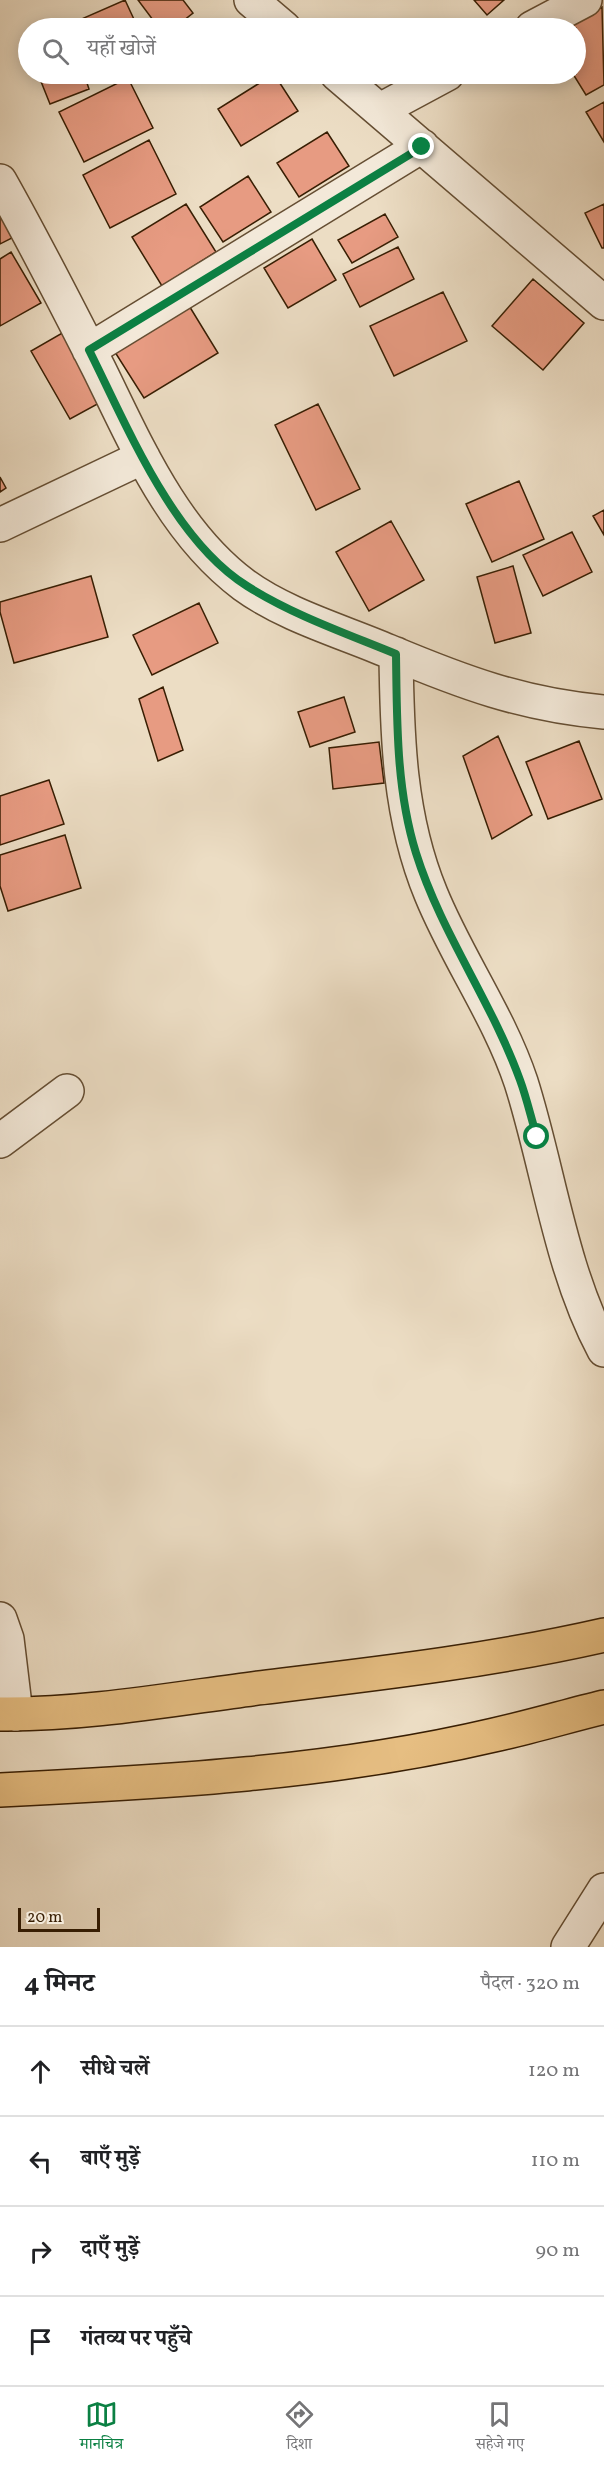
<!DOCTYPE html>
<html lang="hi">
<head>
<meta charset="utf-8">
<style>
	:root { --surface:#fff; --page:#f2f2f2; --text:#202124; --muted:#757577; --line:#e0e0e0; --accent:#0b8043 }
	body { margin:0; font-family:Vollkorn,"Noto Serif Devanagari",serif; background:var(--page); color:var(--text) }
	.scale { position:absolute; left:18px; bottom:15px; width:82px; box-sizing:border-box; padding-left:6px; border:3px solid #381e03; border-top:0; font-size:16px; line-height:21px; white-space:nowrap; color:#381e03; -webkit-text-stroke:4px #f3e9d9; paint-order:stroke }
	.stop { position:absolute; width:18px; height:18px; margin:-14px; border:4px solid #0b8043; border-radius:50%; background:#fff }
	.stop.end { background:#0b8043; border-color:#fff; box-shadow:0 2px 6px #0008 }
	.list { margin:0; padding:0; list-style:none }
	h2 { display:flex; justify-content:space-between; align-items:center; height:78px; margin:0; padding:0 24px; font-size:26px }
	h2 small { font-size:20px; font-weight:400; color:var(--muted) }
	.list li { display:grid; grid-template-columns:39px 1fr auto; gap:18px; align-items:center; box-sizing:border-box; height:90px; padding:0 24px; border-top:2px solid var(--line) }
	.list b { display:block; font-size:22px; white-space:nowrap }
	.list em { font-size:20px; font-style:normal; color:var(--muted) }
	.icon { flex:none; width:33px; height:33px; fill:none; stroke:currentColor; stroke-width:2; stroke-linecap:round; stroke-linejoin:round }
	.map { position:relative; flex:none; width:604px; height:1947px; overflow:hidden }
	.search { position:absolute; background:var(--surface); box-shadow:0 3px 15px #0003; left:18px; right:18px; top:18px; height:66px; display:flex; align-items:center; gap:15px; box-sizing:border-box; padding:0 21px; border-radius:33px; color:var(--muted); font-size:22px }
	.sheet { height:438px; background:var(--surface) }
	nav { display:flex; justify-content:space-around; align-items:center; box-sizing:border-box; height:84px; border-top:2px solid var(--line); background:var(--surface); font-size:16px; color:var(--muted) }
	nav a { display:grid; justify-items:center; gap:3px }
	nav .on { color:var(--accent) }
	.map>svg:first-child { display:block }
	.building { fill:#e79b82; stroke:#381e03; stroke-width:1.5 }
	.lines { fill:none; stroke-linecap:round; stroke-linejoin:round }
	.minor-casing { stroke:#654e33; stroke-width:36 }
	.major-casing { stroke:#381e03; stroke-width:36 }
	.minor { stroke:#f3e9d9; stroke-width:33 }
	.major { stroke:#e6be82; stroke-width:33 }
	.route { stroke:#0b8043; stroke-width:8 }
</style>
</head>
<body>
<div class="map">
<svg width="604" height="1947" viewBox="0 0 604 1947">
	<rect width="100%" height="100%" fill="#ecddc4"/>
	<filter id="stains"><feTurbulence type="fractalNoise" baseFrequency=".00333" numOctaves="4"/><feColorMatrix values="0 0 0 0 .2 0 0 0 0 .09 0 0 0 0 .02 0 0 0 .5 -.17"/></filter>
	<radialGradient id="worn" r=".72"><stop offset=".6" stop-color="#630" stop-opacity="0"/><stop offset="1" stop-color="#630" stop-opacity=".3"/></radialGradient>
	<!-- building -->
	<path class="building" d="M125,0L138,28H72L70,24Z
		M138,0H183L193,13L174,28H159Z
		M474,0H504L487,15Z
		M602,7L604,85L586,95L573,74H576V28H565Z
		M38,74H84L89,89L50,104Z
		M92,74H110L95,80Z
		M274,74L298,111L241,146L218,109Z
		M128,78L153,128L84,162L59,112Z
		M604,102V142L586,112Z
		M327,132L349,166L299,197L277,163Z
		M149,140L176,194L110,228L83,175Z
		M248,176L271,212L223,242L200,207Z
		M186,204L216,252L162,286L132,237Z
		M604,204V248H602L585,213Z
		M0,213L12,238L0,244Z
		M385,214L398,237L352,263L338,240Z
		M312,239L336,280L288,308L264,268Z
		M398,247L414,279L360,307L343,274Z
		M11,252L41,303L0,326V259Z
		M533,279L584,323L543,370L492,326Z
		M443,292L467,341L394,376L370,326Z
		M188,304L218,353L144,398L113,349Z
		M64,332L103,401L70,419L31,351Z
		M318,404L360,489L316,510L275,425Z
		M0,477L6,488L0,492Z
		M519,481L544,539L492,562L466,504Z
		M604,510V535L593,516Z
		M391,521L424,580L369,611L336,552Z
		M572,532L592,572L543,596L523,555Z
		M513,566L531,633L495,643L477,577Z
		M91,576L108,637L14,663L0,612V602Z
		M199,603L218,643L152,675L133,635Z
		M163,687L183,750L158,761L139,699Z
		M344,697L355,732L310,747L298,712Z
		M498,736L532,815L492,839L463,756Z
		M579,741L602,799L548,819L526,762Z
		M379,742L384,783L333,789L329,748Z
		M49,780L64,824L0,845V796Z
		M65,835L81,888L8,911L0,886V855Z"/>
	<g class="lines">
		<!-- minor casing -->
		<g class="minor-casing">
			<path id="minor" d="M251,0L284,28
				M532,28L585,0
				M337,74L604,303
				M380,110L447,74
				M0,181C35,243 67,306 99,369C137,446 173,532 244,585C285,615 341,631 388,651C462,682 523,705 604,712
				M89,350L422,146
				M0,525L143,457
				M396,654C397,736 399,817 431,894C457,958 499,1016 521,1082C549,1170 560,1268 604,1350
				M0,1141L67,1091
				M0,1619L7,1639L16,1714
				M568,1947L604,1890"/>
		</g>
		<!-- major casing -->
		<g class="major-casing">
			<path id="major" d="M0,1714C86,1715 173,1699 258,1688C374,1674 490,1661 604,1635
				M0,1790C165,1782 332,1773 494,1735C531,1727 567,1716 604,1707"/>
		</g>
		<!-- minor -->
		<use href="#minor" class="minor"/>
		<!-- major -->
		<use href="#major" class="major"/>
	</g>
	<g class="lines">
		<!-- route -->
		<path class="route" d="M422,147L89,350C127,426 173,540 247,586C293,615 345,633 396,654C397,720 396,789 416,853C441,933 492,1002 520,1080C527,1099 531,1118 537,1137"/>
	</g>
	<rect width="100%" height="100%" filter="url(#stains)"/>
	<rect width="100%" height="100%" fill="url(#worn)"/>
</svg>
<div class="scale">20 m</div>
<div class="stop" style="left:537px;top:1137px"></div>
<div class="stop end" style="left:422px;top:147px"></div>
<div class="search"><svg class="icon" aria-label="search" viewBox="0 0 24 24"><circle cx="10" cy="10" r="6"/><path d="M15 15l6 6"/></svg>यहाँ खोजें</div>
</div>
<section class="sheet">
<h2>4 मिनट<small>पैदल · 320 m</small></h2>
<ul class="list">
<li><svg class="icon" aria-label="ahead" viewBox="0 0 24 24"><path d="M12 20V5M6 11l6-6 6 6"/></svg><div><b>सीधे चलें</b></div><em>120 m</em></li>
<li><svg class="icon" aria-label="left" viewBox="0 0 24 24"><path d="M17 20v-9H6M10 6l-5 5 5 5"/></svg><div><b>बाएँ मुड़ें</b></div><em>110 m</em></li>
<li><svg class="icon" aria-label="right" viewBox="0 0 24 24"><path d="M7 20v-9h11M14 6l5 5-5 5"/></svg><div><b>दाएँ मुड़ें</b></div><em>90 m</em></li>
<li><svg class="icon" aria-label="arrive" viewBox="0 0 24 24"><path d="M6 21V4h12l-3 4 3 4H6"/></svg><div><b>गंतव्य पर पहुँचे</b></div></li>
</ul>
</section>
<nav>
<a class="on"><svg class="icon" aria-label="map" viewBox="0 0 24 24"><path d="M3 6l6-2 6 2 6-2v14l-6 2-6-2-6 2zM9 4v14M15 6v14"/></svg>मानचित्र</a>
<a><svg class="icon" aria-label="directions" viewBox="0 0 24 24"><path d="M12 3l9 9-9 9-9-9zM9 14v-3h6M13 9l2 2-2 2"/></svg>दिशा</a>
<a><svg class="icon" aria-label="saved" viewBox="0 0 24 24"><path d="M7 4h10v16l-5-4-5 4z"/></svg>सहेजे गए</a>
</nav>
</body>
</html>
